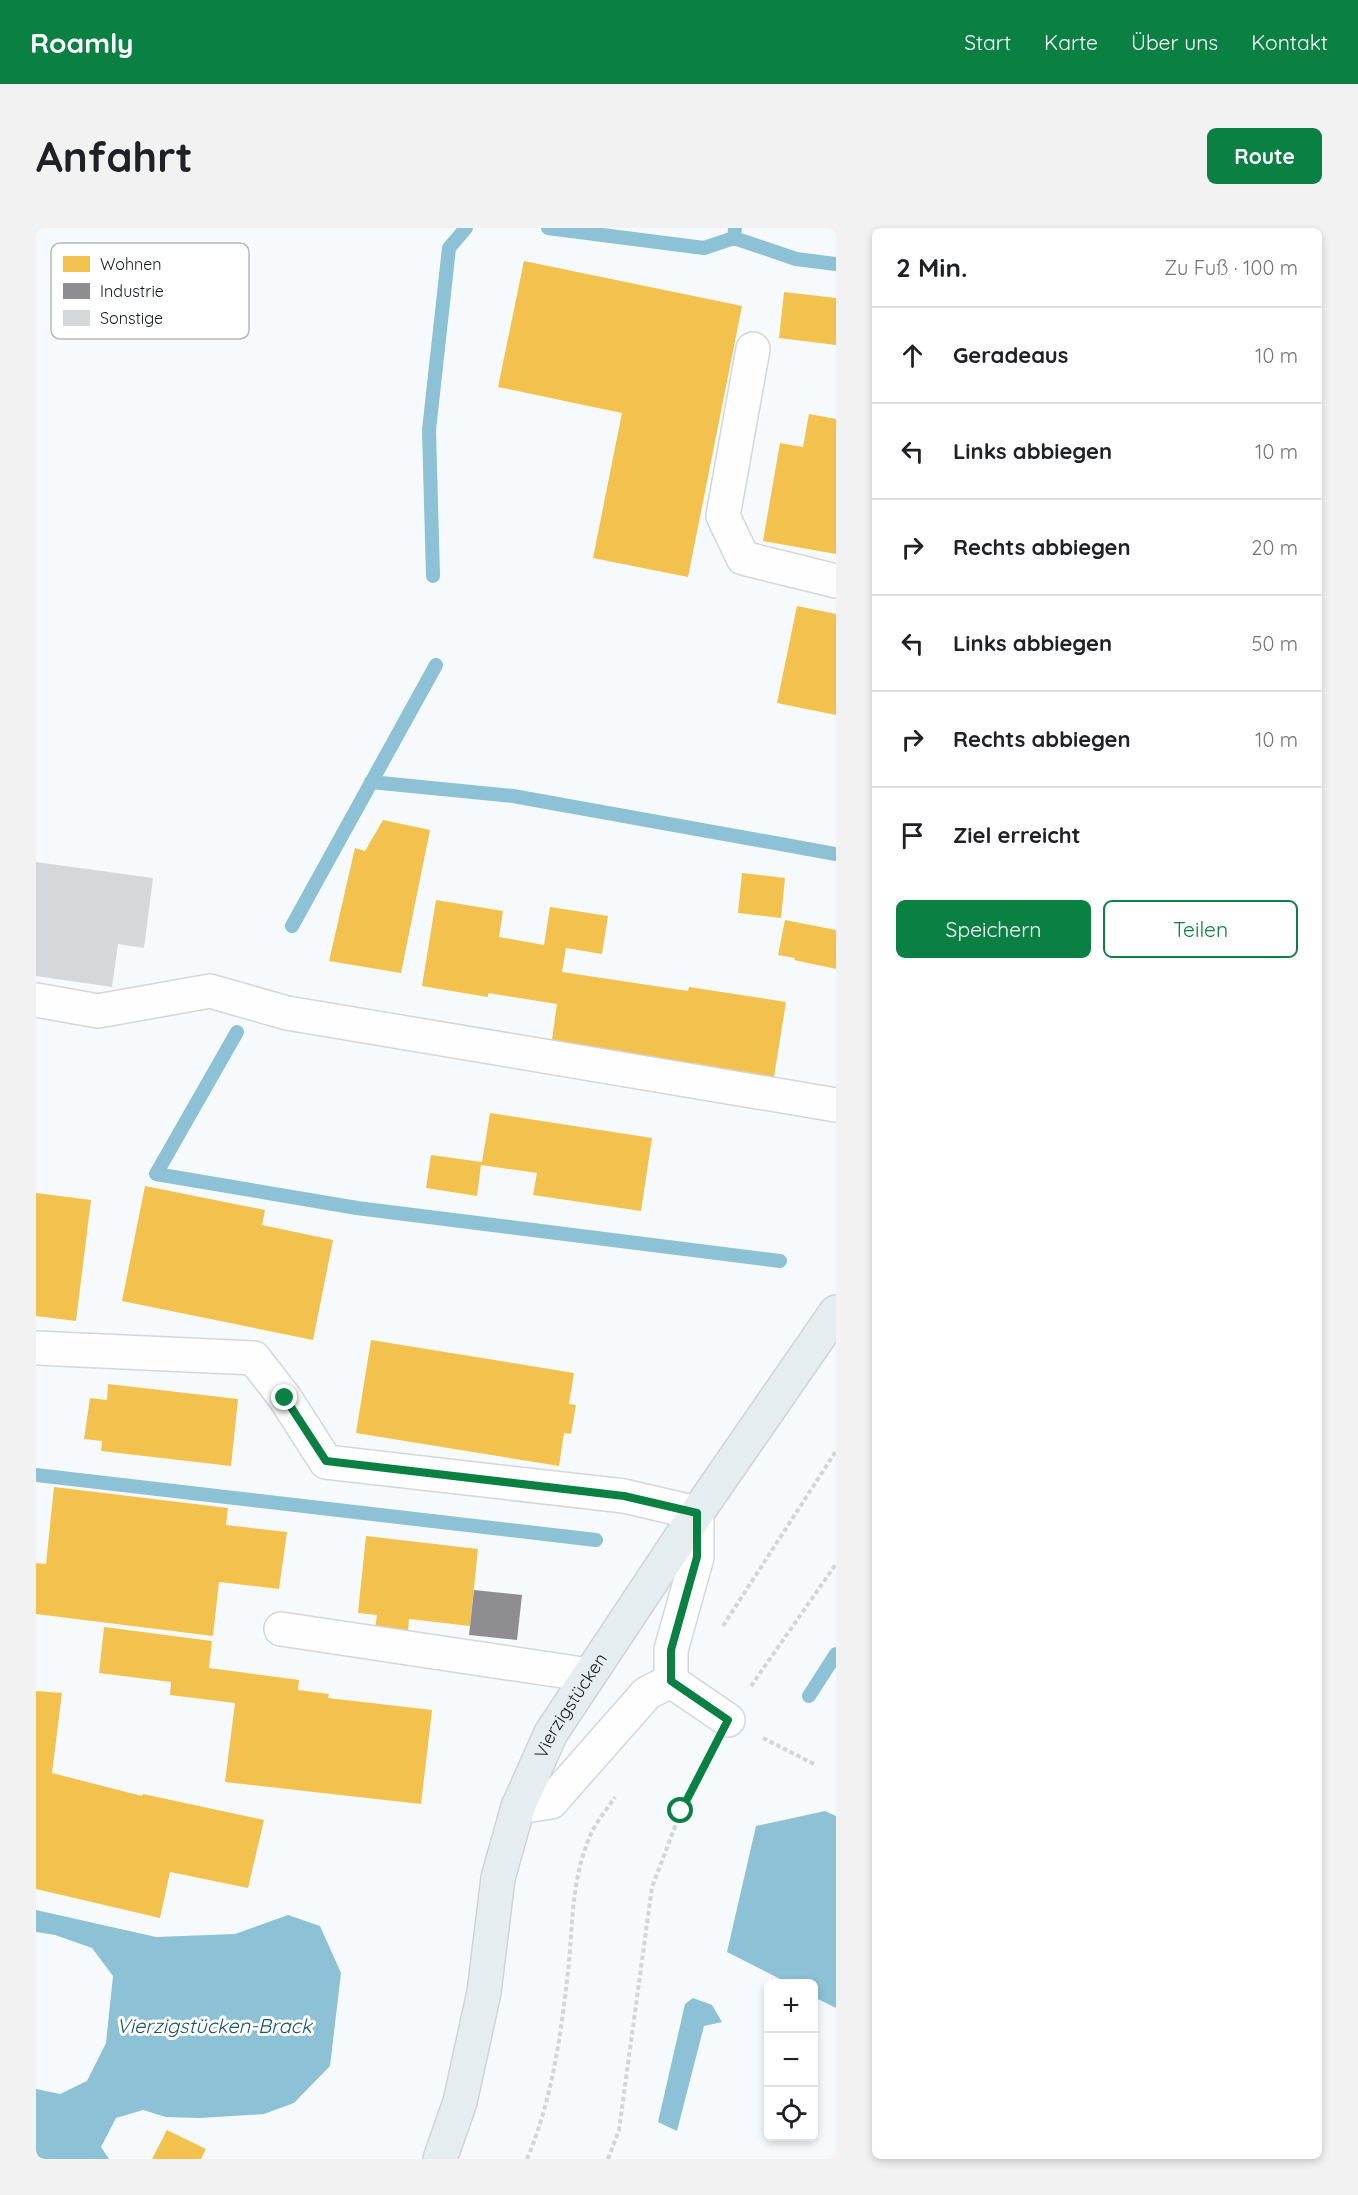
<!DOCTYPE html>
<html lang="de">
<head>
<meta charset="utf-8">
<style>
	:root { --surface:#fff; --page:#f2f2f2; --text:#202124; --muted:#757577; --line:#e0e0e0; --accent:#0b8043 }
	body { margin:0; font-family:Quicksand,sans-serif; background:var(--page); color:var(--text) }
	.controls { position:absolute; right:18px; bottom:18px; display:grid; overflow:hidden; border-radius:9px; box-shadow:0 3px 9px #0003 }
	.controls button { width:54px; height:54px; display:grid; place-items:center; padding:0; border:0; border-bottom:2px solid var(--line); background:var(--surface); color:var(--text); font:30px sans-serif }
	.stop { position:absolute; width:18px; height:18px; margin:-14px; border:4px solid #0b8043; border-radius:50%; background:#fff }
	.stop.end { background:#0b8043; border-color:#fff; box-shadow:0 2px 6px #0008 }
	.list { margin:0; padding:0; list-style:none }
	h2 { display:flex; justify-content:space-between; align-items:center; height:78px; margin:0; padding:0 24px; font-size:26px }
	h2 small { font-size:20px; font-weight:400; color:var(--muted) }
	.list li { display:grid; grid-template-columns:39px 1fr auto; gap:18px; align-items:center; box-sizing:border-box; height:96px; padding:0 24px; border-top:2px solid var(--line) }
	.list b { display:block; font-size:22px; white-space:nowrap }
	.list em { font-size:20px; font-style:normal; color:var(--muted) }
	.actions { display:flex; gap:12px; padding:18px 24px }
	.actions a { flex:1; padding:14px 0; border:2px solid var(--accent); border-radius:9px; text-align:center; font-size:21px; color:var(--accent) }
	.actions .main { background:var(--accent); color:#fff }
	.icon { flex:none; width:33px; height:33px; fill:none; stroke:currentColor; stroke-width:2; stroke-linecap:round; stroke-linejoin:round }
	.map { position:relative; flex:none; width:800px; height:1931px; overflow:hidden; border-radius:9px }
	header { display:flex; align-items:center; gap:36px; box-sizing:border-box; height:84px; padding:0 30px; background:var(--accent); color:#fff }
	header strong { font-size:28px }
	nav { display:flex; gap:33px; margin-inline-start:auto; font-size:21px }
	.intro { display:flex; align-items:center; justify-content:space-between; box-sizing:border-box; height:144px; padding:0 36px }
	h1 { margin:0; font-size:42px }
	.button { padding:15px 27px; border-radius:9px; background:var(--accent); color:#fff; font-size:21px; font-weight:700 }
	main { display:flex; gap:36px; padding:0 36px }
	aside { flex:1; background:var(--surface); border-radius:9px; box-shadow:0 3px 9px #0003 }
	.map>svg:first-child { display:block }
	.water { fill:#8dc1d5 }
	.homes { fill:#f2c14e }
	.industry { fill:#8d8d92 }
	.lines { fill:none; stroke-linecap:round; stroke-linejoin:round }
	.stream { stroke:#8dc1d5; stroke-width:14 }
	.building { fill:#d4d8da }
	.minor-casing { stroke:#d4d7d9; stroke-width:36 }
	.major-casing { stroke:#d1d4d5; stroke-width:36 }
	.path { stroke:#d4d5d6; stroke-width:4; stroke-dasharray:4.5 3; stroke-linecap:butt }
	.minor { stroke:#fefeff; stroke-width:33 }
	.major { stroke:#e5edf0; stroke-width:33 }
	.route { stroke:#0b8043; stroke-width:8 }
	.labels { text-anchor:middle; stroke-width:6; stroke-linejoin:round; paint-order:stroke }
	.street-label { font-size:18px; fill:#131719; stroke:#fff }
	.water-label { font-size:20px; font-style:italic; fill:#175367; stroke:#fff }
	.key { fill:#fff; stroke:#b8b9ba; stroke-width:1.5 }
	.key-label { font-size:16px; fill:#131719 }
</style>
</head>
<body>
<header>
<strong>Roamly</strong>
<nav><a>Start</a><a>Karte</a><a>Über uns</a><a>Kontakt</a></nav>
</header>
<div class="intro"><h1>Anfahrt</h1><a class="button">Route</a></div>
<main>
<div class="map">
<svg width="800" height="1931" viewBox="0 0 800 1931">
	<rect width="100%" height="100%" fill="#f6fafc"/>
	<!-- water -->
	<path class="water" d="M789,1583L800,1588V1780L778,1769V1756L752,1755L691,1724L720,1598Z
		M0,1682L120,1709L199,1706L252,1687L284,1698L305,1745L294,1838L258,1875L228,1886L164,1890L130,1889L107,1882L80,1890L65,1919L73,1931H0V1861L24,1866L51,1853L70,1815L77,1748L56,1720L19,1707L0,1704Z
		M657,1770L676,1777L686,1794L668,1798L641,1903L622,1894L649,1776Z"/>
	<!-- homes -->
	<path class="homes" d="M488,33L706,78L652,349L557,330L586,185L462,159Z
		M748,64L800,70V117L743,110Z
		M773,186L800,191V326L727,313L744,215L767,219Z
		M761,378L800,386V487L741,475Z
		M347,592L394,602L365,745L293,733L319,620L329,623Z
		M706,645L749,650L745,690L702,685Z
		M400,672L467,683L463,709L508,717L514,679L572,688L566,726L530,720L526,744L652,763L653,759L750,774L737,855L515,819L521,776L452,765V769L386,758Z
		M749,692L800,702V741L758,732L759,730L742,727Z
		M454,885L616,910L605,983L497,967L501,945L445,937L441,968L390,960L395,927L446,934Z
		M109,958L229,982L226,997L297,1012L277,1112L86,1073Z
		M0,965L55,972L40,1093L0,1088Z
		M335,1112L538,1145L533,1176L540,1177L535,1206L528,1205L523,1238L320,1205Z
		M72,1156L202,1171L195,1238L65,1223L66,1213L48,1211L54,1170L71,1172Z
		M18,1259L192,1280L190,1297L251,1304L243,1361L183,1354L177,1408L0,1386V1335L10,1336Z
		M330,1308L442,1321L434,1398L373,1391L372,1404L339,1401L341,1387L322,1385Z
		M68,1399L176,1413L173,1440L263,1452L262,1462L293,1466L292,1470L396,1482L385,1576L189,1554L199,1475L134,1467L135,1454L63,1445Z
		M0,1463L26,1465L16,1545L106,1568L107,1566L228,1592L212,1660L134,1644L124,1690L0,1661Z
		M131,1902L170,1921L165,1931H116Z"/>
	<!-- industry -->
	<path class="industry" d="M438,1362L486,1367L481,1412L433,1407Z"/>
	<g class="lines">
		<!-- stream -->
		<path class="stream" d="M512,0L668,20L698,10L699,0
			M698,10L760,31L800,36
			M397,348L393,202L413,20L430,0
			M335,554L477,568L800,626
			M256,698L400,437
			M201,804L120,946L321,980L744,1033
			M0,1247L560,1312
			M773,1468L800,1426"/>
	</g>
	<!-- building -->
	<path class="building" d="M0,634L117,650L108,720L82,716L76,759L0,748Z"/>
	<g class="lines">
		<!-- minor casing -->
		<g class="minor-casing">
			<path id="minor" d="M717,121L687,288L707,330L800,353
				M0,772L62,783L174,763L251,785L800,877
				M0,1120L218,1130L249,1170L290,1234L588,1268L661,1285V1329L635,1422V1453
				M245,1401L553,1447
				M482,1579L515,1574L611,1465L635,1453L692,1492"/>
		</g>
		<!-- major casing -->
		<g class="major-casing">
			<g id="major">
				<path id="s1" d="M404,1931L424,1874L448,1764L462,1650L482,1579L515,1505L661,1285L800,1084"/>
			</g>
		</g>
		<!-- path -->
		<path class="path" d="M687,1398L800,1223
			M715,1458L800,1336
			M727,1510L778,1536
			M491,1931C517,1870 526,1800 533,1734C537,1689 536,1651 554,1608C560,1594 571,1581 579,1569
			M572,1931L583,1902L616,1659L645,1583L673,1529"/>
		<!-- minor -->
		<use href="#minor" class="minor"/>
		<!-- major -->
		<use href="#major" class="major"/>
	</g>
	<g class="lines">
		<!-- route -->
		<path class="route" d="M249,1170L290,1233L588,1268L661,1285V1329L635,1422V1453L692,1492L645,1583"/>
	</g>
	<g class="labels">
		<!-- street labels -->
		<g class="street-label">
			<text dy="6" stroke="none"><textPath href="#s1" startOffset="476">Vierzigstücken</textPath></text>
		</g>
		<!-- water labels -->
		<g class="water-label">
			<text x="178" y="1805">Vierzigstücken-Brack</text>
		</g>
	</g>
	<!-- legend -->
	<rect x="15" y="15" width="198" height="96" rx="9" class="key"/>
	<rect x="27" y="28" width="27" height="16" fill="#f2c14e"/>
	<rect x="27" y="55" width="27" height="16" fill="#8d8d92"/>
	<rect x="27" y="82" width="27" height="16" fill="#d4d8da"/>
	<g class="key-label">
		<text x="64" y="42">Wohnen</text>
		<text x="64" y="69">Industrie</text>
		<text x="64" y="96">Sonstige</text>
	</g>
</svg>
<div class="controls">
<button>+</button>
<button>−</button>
<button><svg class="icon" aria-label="locate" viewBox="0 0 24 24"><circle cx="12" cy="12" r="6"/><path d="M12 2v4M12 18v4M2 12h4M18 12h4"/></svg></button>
</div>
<div class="stop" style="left:645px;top:1583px"></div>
<div class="stop end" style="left:249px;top:1170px"></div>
</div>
<aside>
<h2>2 Min.<small>Zu Fuß · 100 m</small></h2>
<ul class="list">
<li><svg class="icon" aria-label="ahead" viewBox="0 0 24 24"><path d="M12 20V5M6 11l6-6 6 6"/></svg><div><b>Geradeaus</b></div><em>10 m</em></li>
<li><svg class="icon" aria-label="left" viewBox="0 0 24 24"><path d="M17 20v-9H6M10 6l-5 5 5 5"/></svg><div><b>Links abbiegen</b></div><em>10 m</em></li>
<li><svg class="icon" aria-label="right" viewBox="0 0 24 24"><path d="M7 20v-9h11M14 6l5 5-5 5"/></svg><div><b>Rechts abbiegen</b></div><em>20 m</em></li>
<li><svg class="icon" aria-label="left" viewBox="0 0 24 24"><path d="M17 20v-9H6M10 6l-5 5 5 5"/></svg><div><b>Links abbiegen</b></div><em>50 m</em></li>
<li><svg class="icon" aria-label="right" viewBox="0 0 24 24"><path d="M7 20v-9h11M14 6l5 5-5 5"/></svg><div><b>Rechts abbiegen</b></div><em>10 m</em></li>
<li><svg class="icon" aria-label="arrive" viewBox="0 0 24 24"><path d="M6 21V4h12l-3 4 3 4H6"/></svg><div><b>Ziel erreicht</b></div></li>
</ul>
<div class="actions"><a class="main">Speichern</a><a>Teilen</a></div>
</aside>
</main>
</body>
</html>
